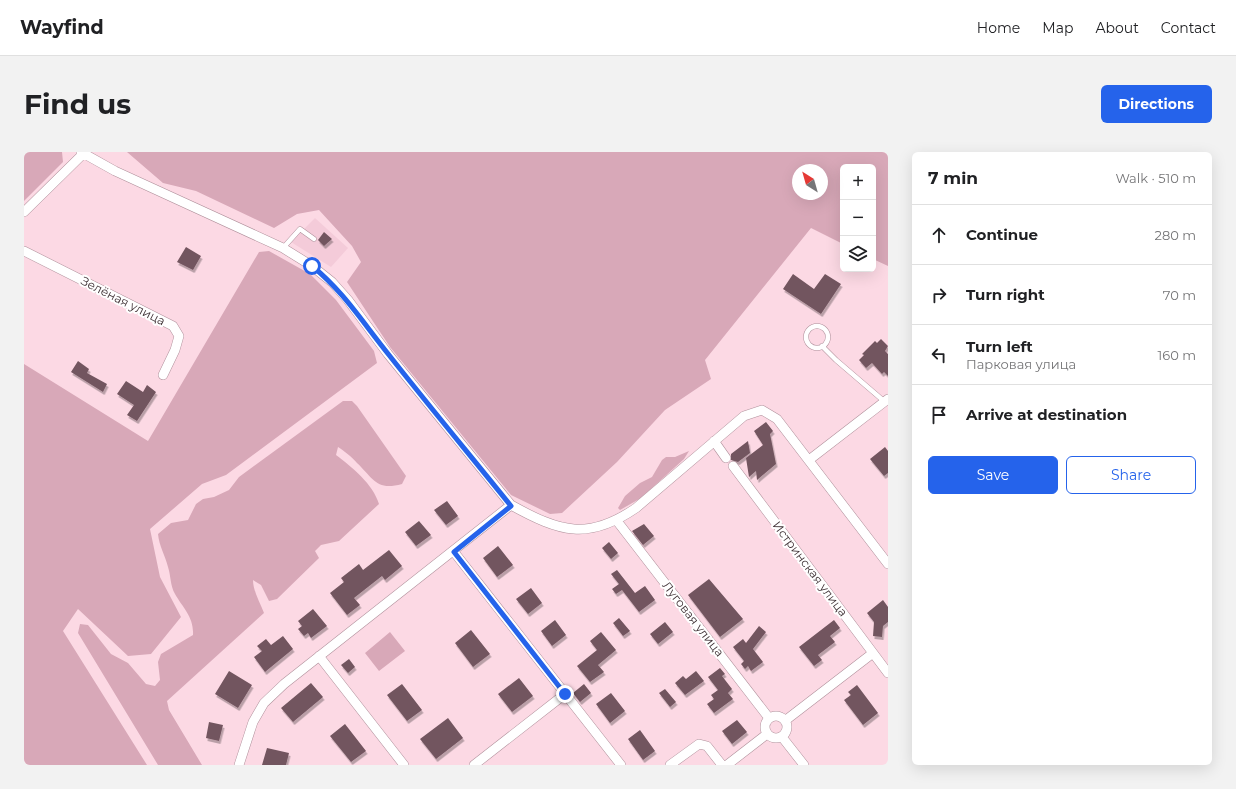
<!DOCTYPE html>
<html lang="en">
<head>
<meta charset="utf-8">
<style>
	:root { --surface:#fff; --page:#f2f2f2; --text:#202124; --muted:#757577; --line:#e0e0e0; --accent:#2563eb }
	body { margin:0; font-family:Montserrat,sans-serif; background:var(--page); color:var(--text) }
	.controls { position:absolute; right:12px; top:12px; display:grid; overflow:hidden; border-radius:6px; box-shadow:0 4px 16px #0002 }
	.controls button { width:36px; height:36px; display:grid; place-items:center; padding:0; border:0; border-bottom:1px solid var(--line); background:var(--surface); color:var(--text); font:20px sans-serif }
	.compass { position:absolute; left:768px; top:12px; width:36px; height:36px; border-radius:50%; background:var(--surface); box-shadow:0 4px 16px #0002; rotate:323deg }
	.stop { position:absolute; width:12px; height:12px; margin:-9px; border:3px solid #2563eb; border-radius:50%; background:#fff }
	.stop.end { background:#2563eb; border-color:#fff; box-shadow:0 1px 4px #0008 }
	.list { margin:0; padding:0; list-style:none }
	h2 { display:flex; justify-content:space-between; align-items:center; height:52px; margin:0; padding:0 16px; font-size:17px }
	h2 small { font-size:13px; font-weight:400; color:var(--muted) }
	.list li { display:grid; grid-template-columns:26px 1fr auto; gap:12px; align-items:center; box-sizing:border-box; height:60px; padding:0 16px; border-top:1px solid var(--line) }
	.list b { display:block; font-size:15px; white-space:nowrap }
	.list p { margin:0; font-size:13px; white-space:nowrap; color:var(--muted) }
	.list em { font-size:13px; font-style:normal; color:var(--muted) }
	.actions { display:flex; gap:8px; padding:12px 16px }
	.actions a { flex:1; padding:9px 0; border:1px solid var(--accent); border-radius:6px; text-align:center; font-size:14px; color:var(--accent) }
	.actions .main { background:var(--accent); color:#fff }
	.icon { flex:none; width:22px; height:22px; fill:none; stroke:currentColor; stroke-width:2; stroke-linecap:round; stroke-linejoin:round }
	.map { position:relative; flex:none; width:864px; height:613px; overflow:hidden; border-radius:6px }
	header { display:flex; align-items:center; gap:24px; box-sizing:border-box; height:56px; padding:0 20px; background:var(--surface); border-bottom:1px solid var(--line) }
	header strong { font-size:19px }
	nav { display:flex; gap:22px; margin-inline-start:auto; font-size:14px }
	.intro { display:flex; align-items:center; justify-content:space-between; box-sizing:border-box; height:96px; padding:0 24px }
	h1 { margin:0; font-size:28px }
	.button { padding:10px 18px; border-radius:6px; background:var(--accent); color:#fff; font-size:14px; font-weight:700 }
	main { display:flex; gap:24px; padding:0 24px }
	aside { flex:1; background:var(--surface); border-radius:6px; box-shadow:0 4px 16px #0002 }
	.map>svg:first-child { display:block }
	.built { fill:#f4cbd9 }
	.green { fill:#d8a8b8; fill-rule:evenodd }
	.building { fill:#72555f; filter:url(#shadow) }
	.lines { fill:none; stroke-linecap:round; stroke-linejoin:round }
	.lane-casing { stroke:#b0909b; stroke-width:5.5 }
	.street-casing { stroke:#b0909b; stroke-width:10 }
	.lane { stroke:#fff; stroke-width:4.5 }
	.street { stroke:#fff; stroke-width:9 }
	.route { stroke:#2563eb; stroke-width:5 }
	.labels { text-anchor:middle; stroke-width:4; stroke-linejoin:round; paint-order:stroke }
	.street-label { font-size:12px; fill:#3f3236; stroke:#fff }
</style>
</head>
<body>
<header>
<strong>Wayfind</strong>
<nav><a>Home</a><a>Map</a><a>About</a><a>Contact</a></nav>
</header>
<div class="intro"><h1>Find us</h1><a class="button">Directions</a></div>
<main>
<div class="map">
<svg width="864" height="613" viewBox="0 0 864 613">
	<defs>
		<filter id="shadow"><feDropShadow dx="1.5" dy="3" stdDeviation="0" flood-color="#0004"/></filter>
	</defs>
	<rect width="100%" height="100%" fill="#fcd9e4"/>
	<!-- built -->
	<path class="built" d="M291,66L324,96L307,115L267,90Z"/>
	<!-- green -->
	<path class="green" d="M0,0H38L39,10L0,49Z
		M103,0H864V114L849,107V15H819V92L787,76L681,208L687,227L641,258L593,310L538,361L526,362L487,343L366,195L323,130L337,110L328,94L295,58L273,62L250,76L172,39L139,31ZM774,18H798V42H774Z
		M245,99L286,122L312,148L350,199L353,211L202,323L178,332L126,377L136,425L157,465L127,502L104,504L54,457L39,479L123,613H0V212L124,289L235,100Z
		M319,249H328L333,254L382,324L378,332C352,339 350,327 333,311C328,305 320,299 314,295L312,303C328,315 349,332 355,352L315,389L297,393L291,399L295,406L253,447L245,449L237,433L229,428C229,439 236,450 240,461L143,549L145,558L178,613H134L54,481L56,472L64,473L87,502L104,511L122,532L131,534L136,528L134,510L137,502L169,483C170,465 159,456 151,442C146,433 147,424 144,415C141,403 135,394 134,382L147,371L164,368L172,352L179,347L190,345L205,338L215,325Z
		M665,299L660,307L617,346L596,358L594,356L601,344L616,331L628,325L638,308L642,305H651Z
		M366,480L381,499L355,519L341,501Z"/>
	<!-- building -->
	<path class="building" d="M300,80L308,87L300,94L294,88Z
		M162,95L177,104L169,118L153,110Z
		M769,122L790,137L801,122L817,132L797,162L759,137Z
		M857,187L864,194L861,199L864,202V224L860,220L858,222L848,211L842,216L835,208L840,203L838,202L851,189L853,191Z
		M54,209L65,217L63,221L83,232L79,240L47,220Z
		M102,229L119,240L123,233L132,240L113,269L103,263L110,253L93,242Z
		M742,270L749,279L746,282L752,312L733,328L732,319L725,325L722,306L739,293L730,279Z
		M724,289L726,301L714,310L707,308V302Z
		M861,295L864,299V321L860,324L846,307Z
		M423,349L434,364L422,373L410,358Z
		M395,369L407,383L392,394L381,380Z
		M620,372L630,384L619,393L608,379Z
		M585,390L594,401L587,407L578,396Z
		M474,394L489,413L473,425L459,406Z
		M365,398L378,414L361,428L358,424L330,446L336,453L323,463L306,441L320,430L317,426L335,412L339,418Z
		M593,418L611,441L621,434L631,448L615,460L598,438L592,442L588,437L595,432L587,422Z
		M685,427L719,467L696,485L664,443Z
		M507,436L518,451L504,462L492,447Z
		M859,448L864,455V470L859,474L858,485L849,484L850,470L843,461Z
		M289,457L303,474L287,486L284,481L280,484L274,477L278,474L274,469Z
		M595,466L606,479L599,484L589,471Z
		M531,468L542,483L528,494L517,479Z
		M810,468L816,476L806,484L811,490L794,503L798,508L790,514L775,495Z
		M641,470L649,480L634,492L626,482Z
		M735,474L742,480L729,497L739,510L727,519L724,514L721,517L717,512L720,509L709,495L719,487L722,491Z
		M447,478L466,502L449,515L431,491Z
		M577,480L592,498L574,513L580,520L566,530L553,514L573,498L566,489Z
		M259,484L269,497L241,520L230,505L238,499L233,494L242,487L247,493Z
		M325,507L331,515L324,521L317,513Z
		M696,516L701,522L698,524L708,537L704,541L709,547L690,561L683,552L690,547L687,543L694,538L684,525Z
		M205,519L228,533L214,556L191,542Z
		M672,519L680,529L661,543L651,531L659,524L662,527Z
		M495,526L509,544L488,560L474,542Z
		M287,531L299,545L269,570L257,556Z
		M378,532L398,558L383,569L363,543Z
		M560,532L567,541L556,550L549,541Z
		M833,533L854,561L839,573L820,548L827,543L824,540Z
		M641,537L652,550L646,555L635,541Z
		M587,541L601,559L586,571L572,552Z
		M424,566L439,586L412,607L396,587Z
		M713,568L723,580L708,592L698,579Z
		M185,570L199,573L195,589L182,586Z
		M321,572L342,599L327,610L306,584Z
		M616,578L631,599L619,608L604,587Z
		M243,596L265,601L262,613H238Z"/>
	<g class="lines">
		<!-- lane casing -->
		<g class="lane-casing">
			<path id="lane" d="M259,96L276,77L290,87
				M782 185a11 11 0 1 1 22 0a11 11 0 1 1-22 0Z
				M798,194L812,208L861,250"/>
		</g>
		<!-- street casing -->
		<g class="street-casing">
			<path id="street" d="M57,0L91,19L259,96L288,114L308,130L324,148L364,202L487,353C536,380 564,389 612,356L720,264L738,258L753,267L864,412
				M0,60L59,2
				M0,99L149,174L155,184L151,198L139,223
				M690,289L702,306
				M785,308L864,247
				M709,314L864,521
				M593,369L745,566
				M430,400L597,613
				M295,504L380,613
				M741 575a11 11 0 1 1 22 0a11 11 0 1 1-22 0Z
				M762,568L849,501
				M758,585L780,613
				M215,613L229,570L240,551L260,532L487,353
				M450,613L541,542
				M646,613L675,592L683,594L698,613
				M703,613L743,582"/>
		</g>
		<!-- lane -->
		<use href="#lane" class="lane"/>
		<!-- street -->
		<use href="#street" class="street"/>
	</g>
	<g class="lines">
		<!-- route -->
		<path class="route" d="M288,114C320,140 339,171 365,203C405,254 446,303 487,354L430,400L541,542"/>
	</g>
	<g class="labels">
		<!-- street labels -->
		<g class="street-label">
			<text transform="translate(99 149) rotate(27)" y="4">Зелёная улица</text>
			<text transform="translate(786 417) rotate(53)" y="4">Истринская улица</text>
			<text transform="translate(669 467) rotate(52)" y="4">Луговая улица</text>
		</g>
	</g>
</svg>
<div class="controls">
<button>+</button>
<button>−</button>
<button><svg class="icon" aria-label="layers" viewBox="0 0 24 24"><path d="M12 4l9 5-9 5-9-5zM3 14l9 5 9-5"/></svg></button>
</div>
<svg class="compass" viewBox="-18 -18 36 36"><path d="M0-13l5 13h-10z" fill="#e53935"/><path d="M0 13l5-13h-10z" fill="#757577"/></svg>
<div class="stop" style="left:288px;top:114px"></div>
<div class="stop end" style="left:541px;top:542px"></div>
</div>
<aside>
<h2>7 min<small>Walk · 510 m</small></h2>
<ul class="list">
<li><svg class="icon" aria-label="ahead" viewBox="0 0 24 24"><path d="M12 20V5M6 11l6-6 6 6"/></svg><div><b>Continue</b></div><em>280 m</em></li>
<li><svg class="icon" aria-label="right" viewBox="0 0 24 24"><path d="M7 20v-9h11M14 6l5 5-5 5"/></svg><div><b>Turn right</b></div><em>70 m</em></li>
<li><svg class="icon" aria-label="left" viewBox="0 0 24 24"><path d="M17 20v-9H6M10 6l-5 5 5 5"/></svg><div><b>Turn left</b><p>Парковая улица</p></div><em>160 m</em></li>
<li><svg class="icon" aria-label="arrive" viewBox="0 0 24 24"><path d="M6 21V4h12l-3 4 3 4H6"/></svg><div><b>Arrive at destination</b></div></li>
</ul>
<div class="actions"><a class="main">Save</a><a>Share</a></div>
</aside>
</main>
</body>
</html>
